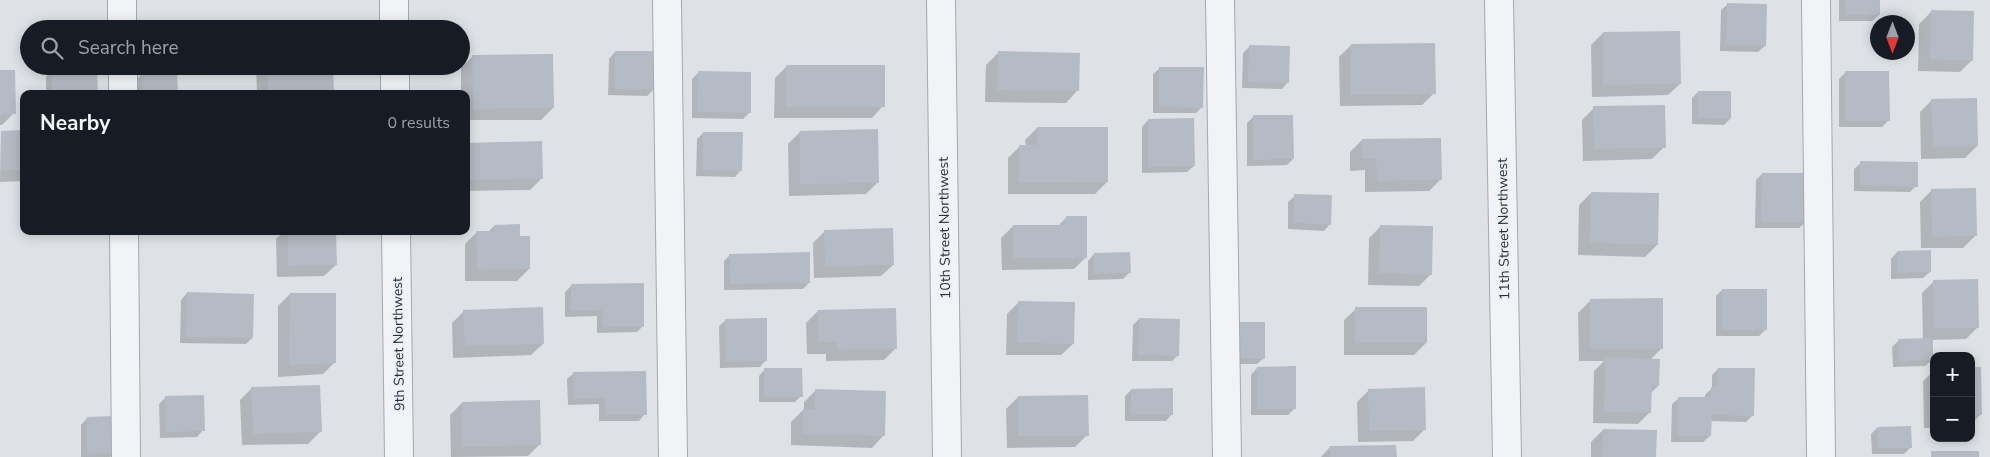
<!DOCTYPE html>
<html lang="en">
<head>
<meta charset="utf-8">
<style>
	:root { --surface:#171b24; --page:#20242c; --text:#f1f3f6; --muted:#9ea1a6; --line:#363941 }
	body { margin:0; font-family:"Nunito Sans",sans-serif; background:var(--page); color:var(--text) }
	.controls { position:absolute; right:15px; bottom:15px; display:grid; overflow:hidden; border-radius:10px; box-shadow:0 2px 12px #0003 }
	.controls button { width:45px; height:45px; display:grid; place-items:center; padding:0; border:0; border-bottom:1px solid var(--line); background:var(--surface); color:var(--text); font:25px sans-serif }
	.compass { position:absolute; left:1870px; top:15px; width:45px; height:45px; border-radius:50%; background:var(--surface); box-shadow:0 2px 12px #0003; rotate:180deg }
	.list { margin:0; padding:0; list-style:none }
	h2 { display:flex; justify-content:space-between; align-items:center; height:65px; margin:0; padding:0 20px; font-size:21px }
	h2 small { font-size:16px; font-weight:400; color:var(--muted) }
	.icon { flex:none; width:28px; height:28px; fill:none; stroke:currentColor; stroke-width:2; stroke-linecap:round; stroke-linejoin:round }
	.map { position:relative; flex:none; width:1990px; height:457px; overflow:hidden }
	.search { position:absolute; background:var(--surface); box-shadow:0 2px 12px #0003; left:20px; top:20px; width:450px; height:55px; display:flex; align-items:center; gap:12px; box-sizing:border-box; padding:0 18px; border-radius:28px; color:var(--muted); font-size:19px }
	.panel { position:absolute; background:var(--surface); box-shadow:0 2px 12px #0003; left:20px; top:90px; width:450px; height:145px; border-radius:10px }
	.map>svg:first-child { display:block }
	.shadow { fill:#0003 }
	.building { fill:#b5bbc4 }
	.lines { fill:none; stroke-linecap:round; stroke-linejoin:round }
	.minor-casing { stroke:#a3a9b1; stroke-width:30 }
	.minor { stroke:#f1f3f6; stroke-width:28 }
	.labels { text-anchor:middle; stroke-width:4; stroke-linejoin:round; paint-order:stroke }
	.street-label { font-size:14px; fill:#27303e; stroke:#edf1f5 }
</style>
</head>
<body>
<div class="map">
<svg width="1990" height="457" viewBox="0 0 1990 457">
	<rect width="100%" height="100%" fill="#dee2e7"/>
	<!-- shadow -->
	<path class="shadow" d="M1839,0H1879V15L1872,21H1839Z
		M1728,4L1765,46L1758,52L1720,51L1721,10Z
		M1931,12L1972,60L1960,72L1918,71L1919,24Z
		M1603,33L1680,84L1668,95L1592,97L1591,45Z
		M1351,45L1434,93L1422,105L1340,106L1339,57Z
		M1249,47L1288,82L1282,89L1242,88L1243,53Z
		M615,52L653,90L647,96L608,95L609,59Z
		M998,53L1077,91L1066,103L985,102L986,65Z
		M473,56L553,108L541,120H466V94H461V68Z
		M256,66H331L332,91L330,94H257Z
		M787,66L883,106L872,118H774L775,78Z
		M1160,68L1202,107L1196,113H1153V74Z
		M52,71L97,94H46V77Z
		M0,72L14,113L2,125H0Z
		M143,73L176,94H136V80Z
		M698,73L750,112L743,119L692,118V79Z
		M1845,73L1889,120L1882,127H1839V79Z
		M1698,92L1730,119L1724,125L1692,124V98Z
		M1932,100L1977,146L1965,158L1921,159L1920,112Z
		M1594,108L1664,147L1652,159L1583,161L1582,120Z
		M1253,117L1293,159L1287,165L1247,166V123Z
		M1148,120L1194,166L1187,172L1142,173V127Z
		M1037,128L1107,182L1095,194H1008V158L1020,146H1026L1025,140Z
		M1,132H24V181L0,182Z
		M800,132L878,182L866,194L789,196L788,144Z
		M703,133L741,170L735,177L696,176L697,139Z
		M1362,140L1441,179L1429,191L1365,192V170L1350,171V152Z
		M466,144L542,178L530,190L466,191Z
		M1861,163L1916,186L1910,192L1854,191V169Z
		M1762,174L1806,222L1799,228H1755L1756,180Z
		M1932,190L1975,236L1963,248H1921L1920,202Z
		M1591,193L1657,245L1645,257L1578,255L1579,205Z
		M1295,196L1330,224L1324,231L1288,229V202Z
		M1067,217L1086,257L1074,269L1002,270L1001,238L1013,226H1058Z
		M494,226L519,237L529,269L517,281H465V244L477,232H488Z
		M1381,226L1431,274L1419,286L1368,285L1369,238Z
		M284,231H335L336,265L324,276L277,277L276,239Z
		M825,231L893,265L881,276L814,278L813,243Z
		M1897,252L1930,272L1923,278L1891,279V259Z
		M1094,254L1130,272L1123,279L1088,280V261Z
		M730,255L809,283L803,289L724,290V261Z
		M1934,281L1978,327L1966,339L1931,340L1932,360L1925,366L1893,367L1892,347L1899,340H1923L1922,293Z
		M571,286L643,326L637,332L597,333V316L565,317V292Z
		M1722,290L1766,329L1759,336H1716V296Z
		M187,293L252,338L246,344L180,343L181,300Z
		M290,294L335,362L323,374L278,377V306Z
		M1590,301L1662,348L1650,360L1658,386L1650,394V412L1638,424L1593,423L1594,371L1604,361H1579L1578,313Z
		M1019,302L1073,344L1061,355H1006L1007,314Z
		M1356,309L1426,343L1414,355H1344V320Z
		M464,311L543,344L531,355L453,358L452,323Z
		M818,311L896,348L884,360L826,361V354H807L806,323Z
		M1139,319L1178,355L1172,361H1132L1133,325Z
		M726,320L766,360L760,367L720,368L719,326Z
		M1238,323L1264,358L1257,364H1231Z
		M1257,368L1295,408L1288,415H1251V375Z
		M1971,368L1980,415L1971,424Z
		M765,369L801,396L795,402H759V376Z
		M1718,369L1753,415L1746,422L1710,421V436L1703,442H1671L1672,404L1679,398H1705V395L1712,388V375Z
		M1934,371V428H1924L1923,381Z
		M574,373L645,414L639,421H599V404L568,405L567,379Z
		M252,388L320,432L308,444L242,445L240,400Z
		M816,390L883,436L872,448L791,445V422L804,409V402Z
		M1131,390L1172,414L1166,421H1125V396Z
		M1369,390L1425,429L1413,441L1358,442L1357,402Z
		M166,397L203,430L197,437L160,438L159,404Z
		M1018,397L1087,435L1075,447L1007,448L1006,409Z
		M462,403L540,444L528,456L451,457L450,415Z
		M87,418L115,453L110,457H81V425Z
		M1877,428L1911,447L1904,454H1872L1871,434Z
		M1603,430L1655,457H1591V442Z
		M1330,447L1395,457H1321Z"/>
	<!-- building -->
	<path class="building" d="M1845,0H1880V15H1845Z
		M1727,3L1767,4L1766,46L1726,45Z
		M1931,10L1974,11L1973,61L1930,59Z
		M1680,31L1681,84L1603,85V32Z
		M1435,43L1436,94L1351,95V44Z
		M1249,45L1290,46L1289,83L1248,82Z
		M615,51H655L654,90L614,89Z
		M998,51L1080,53L1079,91L997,90Z
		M553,54L554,108L473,109L472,55Z
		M786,65H885V107H786Z
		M268,66H333L334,91L313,92V94H285V91H268Z
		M1159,67H1204L1203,108L1159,107Z
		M97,68L98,94H52V70Z
		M0,70H15L16,114H0Z
		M177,71L178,94H143L142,72Z
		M698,71L751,72V113L697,112Z
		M1845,71H1889L1890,121H1845Z
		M1698,91H1731V119L1698,118Z
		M1977,98L1978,146L1933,147L1931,99Z
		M1665,105L1666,148L1594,149L1593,106Z
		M1253,115H1293L1294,159L1253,160Z
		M1194,118L1195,166L1148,167V119Z
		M1037,127H1108V182L1019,183V145H1037Z
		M878,129L879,183L800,184V131Z
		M24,130V170H1V131Z
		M703,132H743L742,171L702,170Z
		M1441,138L1442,180L1377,181L1376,159H1362V139Z
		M542,141L543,179L466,180V143Z
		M1860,161L1918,162V187L1860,185Z
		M1762,173H1808L1807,222H1761Z
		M1976,188L1977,236L1932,237L1931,189Z
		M1591,192L1659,193L1658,245L1590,243Z
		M1294,194L1332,195L1331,225L1294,223Z
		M1066,216H1087V258H1013V225H1066Z
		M520,224V236H530V269L477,270L476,231H494V225Z
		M1380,225L1433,226L1432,275L1379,273Z
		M893,228L894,265L825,267L824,230Z
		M288,231H336L337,265L288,266Z
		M1931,250V272L1897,273V251Z
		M810,252V283L730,284L729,254Z
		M1130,252L1131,273L1094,274V253Z
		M1978,279L1979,328H1934L1933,280Z
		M644,283V327H603L602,310L571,311V284Z
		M1722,289H1767V330H1722Z
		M187,292L254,294L253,338L186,337Z
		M290,293H336V363L289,365Z
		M1663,298V349H1590V299Z
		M1018,301L1075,302L1074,344L1017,343Z
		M543,307L544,344L465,346L463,310Z
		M1355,307H1427V343H1355Z
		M896,308L897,349L837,350V342H818V310Z
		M767,318V361L726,362L725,319Z
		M1139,318L1180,319L1179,356L1138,355Z
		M1237,322H1265V359L1237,358Z
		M1933,338V360L1899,361L1898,339Z
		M1605,357L1660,359L1659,386H1652L1651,413L1604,412Z
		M1296,366V409H1257V367Z
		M1971,367H1981L1982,415L1971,416Z
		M764,368H802L803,397H764Z
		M1718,368H1755L1754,416L1712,415L1711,436H1677L1678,397H1711V387H1717Z
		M646,371L647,415H605V398L574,399L573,372Z
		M320,385L322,432L253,434L251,387Z
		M1425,387L1426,430L1369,431L1368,389Z
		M1173,388V415H1131V389Z
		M815,389L886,391L885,436L802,434L803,409H815Z
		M204,395L205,431L166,432L165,396Z
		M1088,395L1089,436H1018V396Z
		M540,400L541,445L462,447V402Z
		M115,416L116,453L87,454V417Z
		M1911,426L1912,448H1878L1877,427Z
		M1603,429L1657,430L1656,457H1602Z
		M1396,445L1397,457H1330V446Z
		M1931,451H1979V457H1931Z"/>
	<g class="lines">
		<!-- minor casing -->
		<g class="minor-casing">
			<path id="minor" d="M122,0V29
				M394,0V29
				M667,0L673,457
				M941,0L947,457
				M1220,0L1227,457
				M1499,0L1507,457
				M1816,0L1821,457
				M123,66V94
				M395,66V94
				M124,231L126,457
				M396,231L399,457"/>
		</g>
		<!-- minor -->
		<use href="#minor" class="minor"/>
	</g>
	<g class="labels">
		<!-- street labels -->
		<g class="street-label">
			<text transform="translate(944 228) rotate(-91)" y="5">10th Street Northwest</text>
			<text transform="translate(1503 229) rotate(-91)" y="5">11th Street Northwest</text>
			<text transform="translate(398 344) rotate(-91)" y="5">9th Street Northwest</text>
		</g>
	</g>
</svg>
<div class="controls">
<button>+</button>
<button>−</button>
</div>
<svg class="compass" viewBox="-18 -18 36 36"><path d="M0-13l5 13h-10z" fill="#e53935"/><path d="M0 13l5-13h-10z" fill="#9ea1a6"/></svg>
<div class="search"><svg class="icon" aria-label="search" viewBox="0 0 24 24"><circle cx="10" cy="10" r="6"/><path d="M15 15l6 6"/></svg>Search here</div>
<section class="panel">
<h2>Nearby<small>0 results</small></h2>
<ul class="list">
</ul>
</section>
</div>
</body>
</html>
